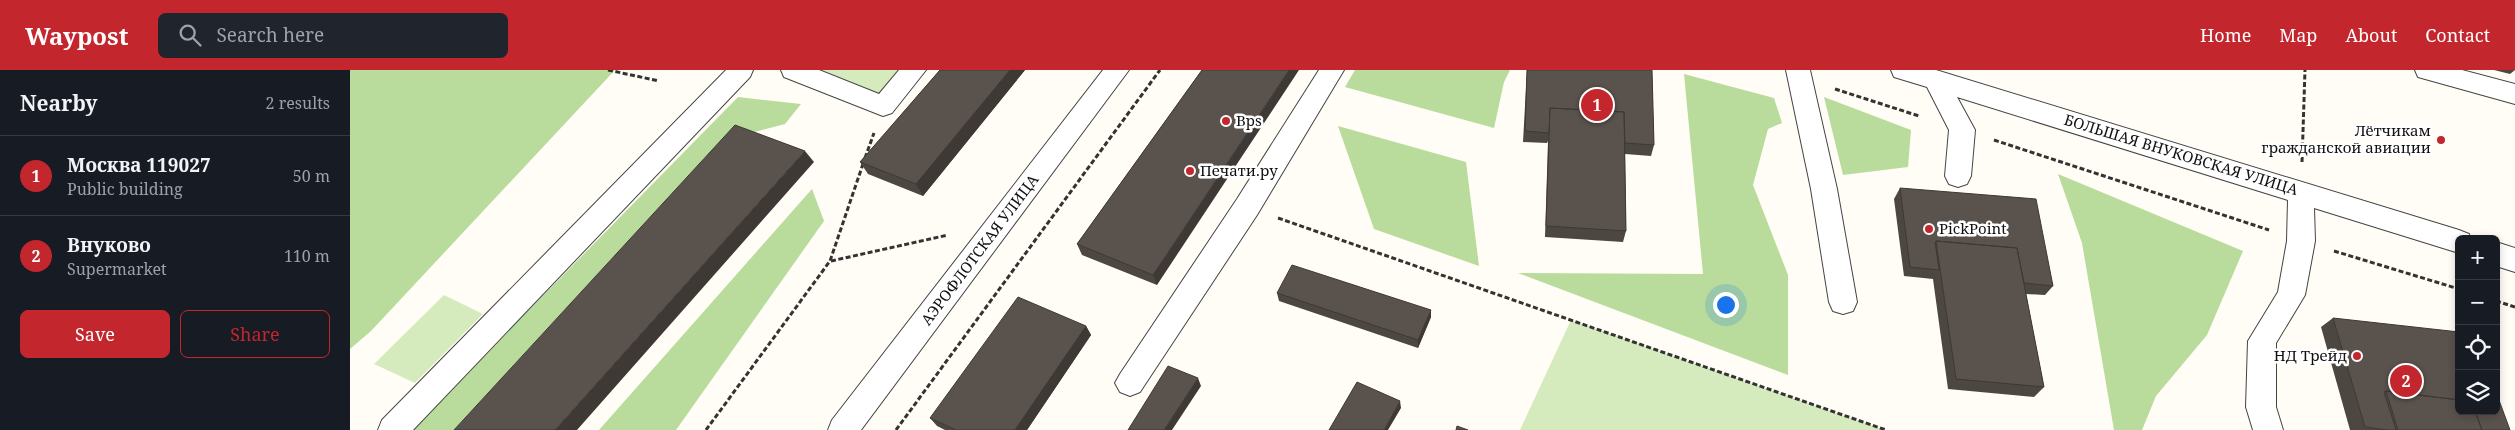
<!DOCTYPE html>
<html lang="en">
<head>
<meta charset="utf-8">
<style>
	:root { --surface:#171b24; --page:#20242c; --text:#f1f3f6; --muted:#9ea1a6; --line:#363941; --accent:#c4262e }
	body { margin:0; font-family:"Noto Serif",serif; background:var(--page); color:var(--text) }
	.controls { position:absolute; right:15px; bottom:15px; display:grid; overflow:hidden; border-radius:8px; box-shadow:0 2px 8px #0003 }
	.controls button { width:45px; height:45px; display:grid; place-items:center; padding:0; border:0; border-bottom:1px solid var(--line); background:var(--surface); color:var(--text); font:25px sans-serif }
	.you { position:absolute; left:1375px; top:234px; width:18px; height:18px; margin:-12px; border:4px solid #fff; border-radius:50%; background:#1a73e8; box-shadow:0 0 0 8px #1a73e833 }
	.badge { display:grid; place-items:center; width:32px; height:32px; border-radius:50%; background:var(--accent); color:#fff; font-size:16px; font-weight:700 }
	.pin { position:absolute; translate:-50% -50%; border:2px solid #fff; box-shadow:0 1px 5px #0006 }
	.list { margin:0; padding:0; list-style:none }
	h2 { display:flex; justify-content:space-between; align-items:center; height:65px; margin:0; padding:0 20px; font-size:21px }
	h2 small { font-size:16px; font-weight:400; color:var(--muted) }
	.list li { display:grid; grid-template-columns:32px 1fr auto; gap:15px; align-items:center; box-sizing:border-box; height:80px; padding:0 20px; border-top:1px solid var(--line) }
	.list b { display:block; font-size:19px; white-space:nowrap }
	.list p { margin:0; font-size:16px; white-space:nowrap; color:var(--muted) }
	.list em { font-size:16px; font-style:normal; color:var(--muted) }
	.actions { display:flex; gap:10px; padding:15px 20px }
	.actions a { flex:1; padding:11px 0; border:1px solid var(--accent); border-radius:8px; text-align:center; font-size:18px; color:var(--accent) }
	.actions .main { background:var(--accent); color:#fff }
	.icon { flex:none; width:28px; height:28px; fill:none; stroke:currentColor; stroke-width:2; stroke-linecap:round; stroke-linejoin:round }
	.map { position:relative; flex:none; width:2165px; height:360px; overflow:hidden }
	header { display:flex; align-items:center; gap:30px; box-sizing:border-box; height:70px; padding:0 25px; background:var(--accent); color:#fff }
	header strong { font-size:24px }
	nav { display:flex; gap:28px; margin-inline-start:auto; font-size:18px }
	.search { width:350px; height:45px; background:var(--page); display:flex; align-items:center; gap:12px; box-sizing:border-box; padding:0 18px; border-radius:8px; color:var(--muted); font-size:19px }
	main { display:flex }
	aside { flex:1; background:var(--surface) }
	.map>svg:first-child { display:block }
	.green { fill:#d5ebbd }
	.forest { fill:#b9dc9c }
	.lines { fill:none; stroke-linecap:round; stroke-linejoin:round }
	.minor-casing { stroke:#444; stroke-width:2 }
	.path { stroke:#333; stroke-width:3; stroke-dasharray:5 2.5; stroke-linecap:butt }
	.minor { fill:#fff; fill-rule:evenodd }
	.wall { fill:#4d4742 }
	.shaded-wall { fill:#3f3936 }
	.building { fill:#5a524d; stroke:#3f3936 }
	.poi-dot { fill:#c4262e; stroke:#fff; stroke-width:2 }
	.labels { text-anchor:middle; stroke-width:5; stroke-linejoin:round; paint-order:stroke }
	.poi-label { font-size:15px; fill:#111; stroke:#fff; text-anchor:start }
	.street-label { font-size:15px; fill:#111; stroke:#fff }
</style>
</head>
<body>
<header>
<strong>Waypost</strong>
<div class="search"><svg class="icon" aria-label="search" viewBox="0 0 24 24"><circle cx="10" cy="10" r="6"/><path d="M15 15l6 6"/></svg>Search here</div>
<nav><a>Home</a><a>Map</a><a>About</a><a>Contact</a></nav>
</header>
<main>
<aside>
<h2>Nearby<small>2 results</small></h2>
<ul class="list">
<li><span class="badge">1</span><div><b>Москва 119027</b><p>Public building</p></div><em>50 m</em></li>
<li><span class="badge">2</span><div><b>Внуково</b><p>Supermarket</p></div><em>110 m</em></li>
</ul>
<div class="actions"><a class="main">Save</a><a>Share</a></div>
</aside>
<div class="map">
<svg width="2165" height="360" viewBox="0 0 2165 360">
	<rect width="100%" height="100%" fill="#fffdf5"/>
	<!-- green -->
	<path class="green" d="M443,0H564L533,36Z
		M94,225L133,244L65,313L24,294Z
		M1221,250L1535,360H1170Z"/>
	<!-- forest -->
	<path class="forest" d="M0,0H265L21,261L0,279Z
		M1005,0H1160L1154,12L1144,58L995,17Z
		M1334,4L1424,28L1432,53L1418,59L1403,115L1438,205V305L1168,203L1353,204Z
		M388,27L451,34L435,54L370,71L104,360H61Z
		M1474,27L1561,60L1558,97L1493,105Z
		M988,56L1116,92L1129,196L1024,159Z
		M1708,104L1893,181L1857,265L1806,326L1792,360H1764L1732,173Z
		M462,119L474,151L326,360H249Z"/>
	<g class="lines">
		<!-- minor casing -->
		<g class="minor-casing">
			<path id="minor" d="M376,0H403L400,7L63,360H28L32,350Z
				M431,0H469L529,24L549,0H576L542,43L533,46L434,7Z
				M753,0H779L511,360H478L482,350Z
				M969,0H994L907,145L790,322L780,326L770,322L765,313L770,304L887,129Z
				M1436,0H1460L1487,119L1507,232L1503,241L1493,244L1483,241L1479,232L1461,119Z
				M1541,0H1586L2109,160L2119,164L2121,169H2109V183L1964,138L1965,171L1955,225L1926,273V337L1933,360H1903L1896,337L1898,271L1928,222L1937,171L1938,130L1607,27L1625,60L1621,106L1617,114L1608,117L1599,114L1595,106L1599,60L1577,17L1544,7Z
				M2065,0H2112L2165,14V34L2068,7Z
				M2146,172L2165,178V202L2146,196Z"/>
		</g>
		<!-- path -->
		<path class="path" d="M258,0L309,11
			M1485,19L1569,46
			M1644,70L1919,160
			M515,88L524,63
			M1952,92L1955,0
			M928,148L1536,360
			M1984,181L2109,219
			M481,191L598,165
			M2146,231L2165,237
			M356,360L480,191L513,94
			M546,360L810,0"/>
		<!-- minor -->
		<use href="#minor" class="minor"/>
	</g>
	<!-- wall -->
	<path class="wall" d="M590,0H675L573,126L518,104L510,92Z
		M852,0L807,215L732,185L727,174Z
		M1177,0H1302L1304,75L1301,86L1275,84L1276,161L1273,172L1195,167L1198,71L1197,73L1173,72Z
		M2144,0H2165L2160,4Z
		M1550,118L1703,216L1695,225L1676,224L1694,317L1684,327L1598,319L1583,209L1554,206L1544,129Z
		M927,223L1081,247L1068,278L929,231Z
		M1983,248L2160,360H2000L1971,257Z
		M736,256L741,265L677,360H595L587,356L580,348Z"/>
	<!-- shaded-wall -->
	<path class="shaded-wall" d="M660,0H675L573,126L566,114Z
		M939,0H949L807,215L803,205Z
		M455,81L464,92L227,360H205Z
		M1081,240V247L1068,278V270Z
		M736,256L741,265L677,360H665Z
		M848,308L851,316L822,360H814Z
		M1050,331L1051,338L1038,360H1034Z"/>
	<!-- building -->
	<path class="building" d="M590,0H660L566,114L510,92Z
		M852,0H939L803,205L727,174Z
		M1177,0H1302L1304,75L1275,73L1274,42L1200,38L1199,63L1175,61Z
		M1200,38L1274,42L1276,161L1196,156Z
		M385,55L455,81L205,360H104Z
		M1550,118L1686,129L1703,216L1674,213L1667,178L1586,171L1585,172L1589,200L1560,197Z
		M1586,171L1667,178L1694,317L1606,309Z
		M942,195L1081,240L1068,270L927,223Z
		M668,227L736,256L665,360H606L580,348Z
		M1983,248L2109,262V330L2036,321L2034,322L2046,360H2037L2015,357Z
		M818,296L848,308L814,360H778Z
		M1007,312L1050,331L1034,360H979Z
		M2036,321L2109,330V341H2125L2132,360H2048Z
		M2146,322L2160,360H2132L2125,341H2146Z
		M1107,356L1118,360H1106Z"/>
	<!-- markers -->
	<g class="poi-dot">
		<circle cx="876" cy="51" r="5"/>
		<circle cx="2091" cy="70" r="5"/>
		<circle cx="840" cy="101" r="5"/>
		<circle cx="1579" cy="159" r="5"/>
		<circle cx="2007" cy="286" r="5"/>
	</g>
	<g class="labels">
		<!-- poi labels -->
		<g class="poi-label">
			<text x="886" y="56">Bps</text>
			<text x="2081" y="66" text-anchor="end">Лётчикам<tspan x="2081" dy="17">гражданской авиации</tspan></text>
			<text x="850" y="106">Печати.ру</text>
			<text x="1589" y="164">PickPoint</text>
			<text x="1997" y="291" text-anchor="end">НД Трейд</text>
		</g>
		<!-- street labels -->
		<g class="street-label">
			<text transform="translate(1831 85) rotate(17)" y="5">БОЛЬШАЯ ВНУКОВСКАЯ УЛИЦА</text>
			<text transform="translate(630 180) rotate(-53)" y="5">АЭРОФЛОТСКАЯ УЛИЦА</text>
		</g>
	</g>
</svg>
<div class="controls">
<button>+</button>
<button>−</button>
<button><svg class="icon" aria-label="locate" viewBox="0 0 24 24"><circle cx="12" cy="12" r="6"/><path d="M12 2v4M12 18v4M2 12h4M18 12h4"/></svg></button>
<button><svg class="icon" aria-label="layers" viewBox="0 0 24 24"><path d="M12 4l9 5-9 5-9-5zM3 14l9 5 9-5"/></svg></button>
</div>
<div class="you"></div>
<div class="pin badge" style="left:1247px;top:35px">1</div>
<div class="pin badge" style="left:2056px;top:311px">2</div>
</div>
</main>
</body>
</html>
